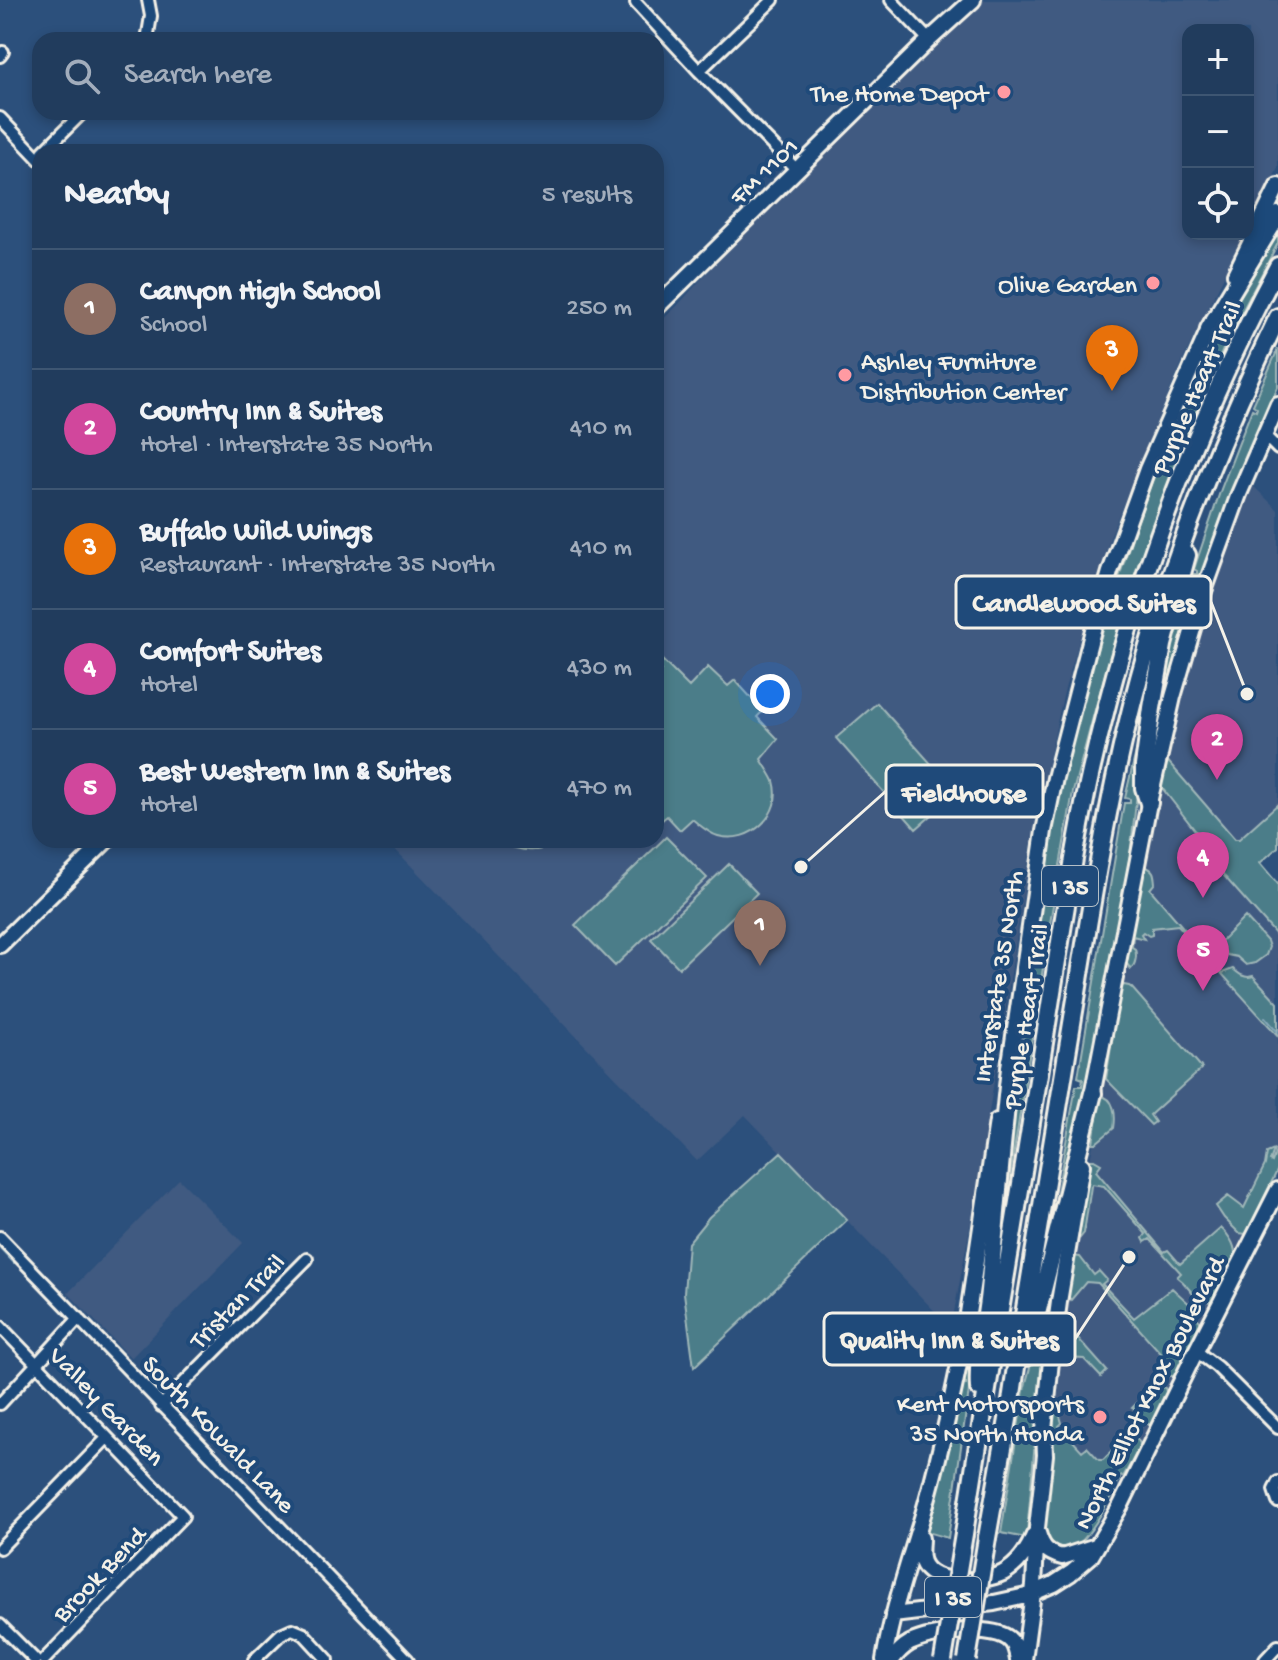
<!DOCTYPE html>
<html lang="en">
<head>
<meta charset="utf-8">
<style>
	:root { --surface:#213c5d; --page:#2d4766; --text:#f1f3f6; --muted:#a2adbc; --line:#3e5672; --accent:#e797bd }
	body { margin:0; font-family:"Gochi Hand",sans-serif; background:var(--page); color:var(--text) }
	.controls { position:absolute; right:24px; top:24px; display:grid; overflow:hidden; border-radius:16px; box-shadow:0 4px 12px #0003 }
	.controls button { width:72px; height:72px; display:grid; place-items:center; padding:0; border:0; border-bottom:2px solid var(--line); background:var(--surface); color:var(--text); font:40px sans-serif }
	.you { position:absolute; left:770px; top:694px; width:28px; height:28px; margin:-20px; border:6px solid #fff; border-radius:50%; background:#1a73e8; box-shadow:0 0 0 12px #1a73e833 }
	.badge { display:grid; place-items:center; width:52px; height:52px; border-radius:50%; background:var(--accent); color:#fff; font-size:26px; font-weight:700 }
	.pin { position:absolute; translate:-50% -66px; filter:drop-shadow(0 2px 4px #0008) }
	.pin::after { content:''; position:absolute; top:42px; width:28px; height:24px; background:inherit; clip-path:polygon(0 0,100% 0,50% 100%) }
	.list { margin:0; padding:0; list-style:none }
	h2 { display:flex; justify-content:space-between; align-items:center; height:104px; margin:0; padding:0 32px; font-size:34px }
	h2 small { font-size:26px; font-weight:400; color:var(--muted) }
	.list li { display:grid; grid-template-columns:52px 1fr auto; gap:24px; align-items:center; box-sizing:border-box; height:120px; padding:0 32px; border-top:2px solid var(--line) }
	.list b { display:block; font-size:30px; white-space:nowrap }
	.list p { margin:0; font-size:26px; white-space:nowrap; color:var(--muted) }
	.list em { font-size:26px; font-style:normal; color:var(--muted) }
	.icon { flex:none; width:44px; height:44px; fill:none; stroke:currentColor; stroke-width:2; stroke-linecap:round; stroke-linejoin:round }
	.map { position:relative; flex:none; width:1278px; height:1660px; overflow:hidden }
	.search { position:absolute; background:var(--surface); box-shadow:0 4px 12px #0003; left:32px; top:32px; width:632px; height:88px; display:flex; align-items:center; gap:20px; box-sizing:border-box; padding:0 28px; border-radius:24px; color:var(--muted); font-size:30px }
	.panel { position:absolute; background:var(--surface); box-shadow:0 4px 12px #0003; left:32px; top:144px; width:632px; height:704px; border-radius:24px }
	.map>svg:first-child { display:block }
	.built { fill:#405a81 }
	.green { fill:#4b7d89; stroke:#a0b7b8; stroke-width:2 }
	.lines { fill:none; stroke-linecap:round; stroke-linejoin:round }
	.stream { stroke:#87a8b9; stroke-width:2 }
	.minor-casing { stroke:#f4f1e8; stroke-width:16 }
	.major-casing { stroke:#f4f1e8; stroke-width:20 }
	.highway-casing { stroke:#f4f1e8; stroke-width:22 }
	.minor { stroke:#1f4a7a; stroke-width:10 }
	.major { stroke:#1f4a7a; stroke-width:14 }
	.highway { stroke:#1f4a7a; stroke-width:16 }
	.highway-bridge-casing { stroke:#f4f1e8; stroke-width:22; stroke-linecap:butt }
	.highway-bridge { stroke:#1f4a7a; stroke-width:16 }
	.poi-dot { fill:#ff9aa2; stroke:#1f4a7a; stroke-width:3 }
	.labels { text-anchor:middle; stroke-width:8; stroke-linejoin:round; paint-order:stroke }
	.shield { fill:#1f4a7a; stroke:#b4bfc7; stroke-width:2 }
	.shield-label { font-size:24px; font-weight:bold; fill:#f4f1e8 }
	.poi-label { font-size:26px; fill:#f4f1e8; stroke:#1f4a7a; text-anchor:end }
	.street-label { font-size:26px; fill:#f4f1e8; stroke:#1f4a7a }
	.leader { fill:none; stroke:#f4f1e8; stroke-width:3 }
	.callout-dot { fill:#f4f1e8; stroke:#1f4a7a; stroke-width:3 }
	.callout { fill:#1f4a7a; stroke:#f4f1e8; stroke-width:3 }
	.callout-label { font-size:28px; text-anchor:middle; font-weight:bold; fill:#f4f1e8 }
</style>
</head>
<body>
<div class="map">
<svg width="1278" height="1660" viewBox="0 0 1278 1660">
	<rect width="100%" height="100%" fill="#2c507c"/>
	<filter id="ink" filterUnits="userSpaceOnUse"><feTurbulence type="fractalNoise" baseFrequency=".0125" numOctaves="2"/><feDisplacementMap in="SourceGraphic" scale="16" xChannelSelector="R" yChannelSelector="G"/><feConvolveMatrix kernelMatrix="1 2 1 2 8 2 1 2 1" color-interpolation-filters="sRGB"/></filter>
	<g filter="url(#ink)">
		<!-- built -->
		<path class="built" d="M984,0H1278V168L1248,229V30H1188V234H1245L1186,353L1140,461L1111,535L1064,692L1035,822L975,1201L951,1328L745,1115L697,1161L386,840H656V326L678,305L762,212Z
			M1250,483L1278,510V847L1260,863L1278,884V1173L1158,1418L1123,1477L1052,1448L1062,1327L1120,985L1155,802L1181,690L1207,598Z
			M179,1179L243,1243L131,1358L68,1293Z"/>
		<!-- green -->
		<path class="green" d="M1278,225V243L1228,338L1191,424L1127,597L1096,706L1073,792L1052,911L1006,1202L1001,1201L1002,1180C1020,1050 1034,920 1060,792C1069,746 1082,702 1095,657C1127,546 1165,433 1218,330C1237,294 1257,259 1278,225Z
			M1278,349V387L1253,442L1210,551L1177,656L1156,737L1153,736L1168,662L1192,574H1197V571L1194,569L1221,489L1252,409L1256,411L1257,408L1253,405Z
			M661,659L689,687L708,667L728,686L735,680L763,711L757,717L778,739L761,759C765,766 771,774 774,781C784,814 750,845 718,836C708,833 700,825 692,819L680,830L667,816L661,821L656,816V670H660L656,666Z
			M877,703L957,793L916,829L836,738Z
			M1147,705L1130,855L1089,1086L1055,1223L1052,1221L1076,1086H1082L1083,1079L1078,1077L1124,803H1130V799L1125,798Z
			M1165,758L1235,839H1239L1278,804V847L1260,863L1278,884V937L1224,876L1215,856L1159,784Z
			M666,837L707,878L615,966L575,925Z
			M496,840H571C541,851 525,856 496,840Z
			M729,864L757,893L679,968L651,939Z
			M1146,867C1155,870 1154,875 1155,883L1150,889L1222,973L1233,969C1239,974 1245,979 1253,976L1278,1003V1036L1178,925L1152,928V935L1149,936L1143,932L1141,934L1144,939L1133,936L1132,947L1135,949C1137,955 1136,964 1131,969L1124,960L1140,875H1142L1140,869Z
			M1245,917L1267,941L1269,947L1266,955L1255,963L1246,965L1237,957L1227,955L1218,944Z
			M1124,985L1129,986L1132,988L1202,1068L1150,1115L1155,1122L1151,1125L1106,1079L1120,988Z
			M1100,1096C1115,1097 1116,1116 1114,1128L1096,1143H1093Z
			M1278,1146V1169L1246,1234L1239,1233L1224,1218L1216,1206L1228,1196L1244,1208L1265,1165L1267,1153L1274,1150L1270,1161L1272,1162Z
			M781,1152L847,1220L694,1367L684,1293L688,1243L709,1217Z
			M1089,1160H1094L1101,1164L1096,1171L1164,1252L1168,1250L1180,1264L1221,1228C1228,1234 1235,1244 1235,1254L1212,1304L1205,1299L1199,1301L1183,1282L1177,1277L1181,1273L1150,1239L1145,1242L1143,1238L1146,1234L1104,1186L1092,1184L1091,1186L1084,1233L1080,1238L1076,1232Z
			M1073,1256L1080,1257L1094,1275L1099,1271L1107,1280L1102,1284L1134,1318L1172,1288L1195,1309L1196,1316L1202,1324L1175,1376H1168L1166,1374L1168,1361L1098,1283L1086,1282L1071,1300L1067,1295Z
			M1054,1266L1059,1267L1048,1339L1044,1340V1343H1048L1036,1429L1027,1534L1026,1538L1001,1533L1024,1390L1035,1349H1038L1039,1345L1036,1343L1042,1327L1041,1324Z
			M979,1278H985L948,1538L927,1532L946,1458L961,1385H966V1383L961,1381Z
			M1062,1328H1069L1107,1371L1101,1377L1084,1359L1065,1358L1059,1353Z
			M1157,1385L1165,1388L1167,1395L1153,1426L1139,1421L1136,1410L1132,1408L1138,1402L1144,1408H1147L1154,1388Z
			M1058,1409L1062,1423L1059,1426L1082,1451L1087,1447L1099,1460H1103L1130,1434L1136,1437L1141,1445L1123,1477L1121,1476C1109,1499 1070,1590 1044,1531L1052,1413Z"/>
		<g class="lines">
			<!-- stream -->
			<path class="stream" d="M1265,1017L1278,1032
				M0,1248L14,1263"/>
			<!-- minor casing -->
			<g class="minor-casing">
				<path id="minor" d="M891,0L929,40
					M636,3L699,71L797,170
					M147,40L151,16L148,0
					M0,56L3,52
					M699,71L773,0
					M0,118L40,160
					M43,152L83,112
					M1264,435L1278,449
					M0,1237L408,1660
					M0,1326L183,1516L44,1660
					M1196,1351L1217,1367L1278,1428
					M0,1404L79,1318
					M161,1406L307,1259
					M1278,1482L1274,1490L1278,1502
					M0,1548L107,1438
					M0,1625L35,1660
					M254,1660L281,1634L292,1629L304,1634L328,1660
					M1265,1660L1278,1646"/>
			</g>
			<!-- major casing -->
			<g class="major-casing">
				<path id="major" d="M1235,274L1278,186
					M656,308L929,40L973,0
					M0,945L107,840
					M1009,1070L1044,831L1055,778L1094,626L1110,572L1147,469L1212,322
					M1091,1101L1149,803L1173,697L1204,591L1239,494L1278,404
					M1038,1533C1042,1547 1047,1553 1062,1557L1096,1546
					M921,1538C921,1546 919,1555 922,1562C932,1587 984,1582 1003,1573C1018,1565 1028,1550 1034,1535
					M893,1615L994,1603L1026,1596L1054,1584L1071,1573L1091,1556L1121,1505L1196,1351L1278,1190
					M884,1660C892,1611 908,1565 922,1518C939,1460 952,1400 964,1340L997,1121
					M892,1660C897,1653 903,1647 910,1643C930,1633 997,1622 1012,1642C1016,1647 1017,1654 1018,1660
					M1024,1660L1034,1585L1037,1528L1045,1455L1044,1430L1051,1361L1059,1302L1082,1165"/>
			</g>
			<!-- highway casing -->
			<g class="highway-casing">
				<path id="highway" d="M1209,329L1278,215
					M1149,803L1144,788V766L1152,708L1163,645L1187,555
					M1026,1357L1093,1093
					M979,1388C977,1357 986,1323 989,1291C996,1214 1002,1137 1011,1060
					M964,1534C986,1390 1011,1247 1034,1104C1052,998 1066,891 1088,785C1127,604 1191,429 1278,266
					M987,1538L1010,1408L1021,1333C1039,1219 1058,1106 1077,993C1094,887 1111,782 1139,678C1173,554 1222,434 1278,317"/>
			</g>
			<!-- minor -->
			<use href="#minor" class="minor"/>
			<!-- major -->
			<use href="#major" class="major"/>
			<!-- highway -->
			<use href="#highway" class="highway"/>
			<!-- highway-bridge casing -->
			<g class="highway-bridge-casing">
				<path id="highway-bridge" d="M943,1660L964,1534
					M967,1660L987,1538"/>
			</g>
			<!-- highway-bridge -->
			<use href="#highway-bridge" class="highway-bridge"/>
		</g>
	</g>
	<!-- markers -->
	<g class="poi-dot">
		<circle cx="1004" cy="92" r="8"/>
		<circle cx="1153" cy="283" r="8"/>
		<circle cx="845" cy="375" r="8"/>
		<circle cx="1100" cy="1417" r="8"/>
	</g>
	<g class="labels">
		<!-- shield labels -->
		<g class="shield">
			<rect x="1042" y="866" width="56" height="40" rx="6"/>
			<rect x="925" y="1577" width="56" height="40" rx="6"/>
		</g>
		<g class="shield-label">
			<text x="1070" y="894">I 35</text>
			<text x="953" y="1605">I 35</text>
		</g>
		<!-- poi labels -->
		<g class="poi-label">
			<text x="988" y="101">The Home Depot</text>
			<text x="1137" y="292">Olive Garden</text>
			<text x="861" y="369" text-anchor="start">Ashley Furniture<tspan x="861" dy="30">Distribution Center</tspan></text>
			<text x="1084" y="1411">Kent Motorsports<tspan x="1084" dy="30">35 North Honda</tspan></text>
		</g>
		<!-- street labels -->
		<g class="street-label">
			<text transform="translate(763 170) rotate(-44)" y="9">FM 1101</text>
			<text transform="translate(1195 387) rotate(-66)" y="9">Purple Heart Trail</text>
			<text transform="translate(997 976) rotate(-81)" y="9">Interstate 35 North</text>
			<text transform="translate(1024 1016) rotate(-81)" y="9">Purple Heart Trail</text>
			<text transform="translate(236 1300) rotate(-45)" y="9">Tristan Trail</text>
			<text transform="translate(1148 1392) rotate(-63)" y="9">North Elliot Knox Boulevard</text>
			<text transform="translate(108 1405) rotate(46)" y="9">Valley Garden</text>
			<text transform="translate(220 1433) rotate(46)" y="9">South Kowald Lane</text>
			<text transform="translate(98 1573) rotate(-46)" y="9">Brook Bend</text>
		</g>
	</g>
	<!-- callouts -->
	<path class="leader" d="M1247 694L1211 602M801 867L886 791M1129 1257L1075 1339"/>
	<g class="callout-dot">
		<circle cx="1247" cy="694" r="8"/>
		<circle cx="801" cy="867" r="8"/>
		<circle cx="1129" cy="1257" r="8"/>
	</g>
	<g class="callout">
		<rect x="956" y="576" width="255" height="52" rx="8"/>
		<rect x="886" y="765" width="157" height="52" rx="8"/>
		<rect x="824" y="1313" width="251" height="52" rx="8"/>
	</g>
	<g class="callout-label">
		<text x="1084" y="611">Candlewood Suites</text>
		<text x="964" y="801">Fieldhouse</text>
		<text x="949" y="1348">Quality Inn &amp; Suites</text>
	</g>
</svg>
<div class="controls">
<button>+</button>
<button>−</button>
<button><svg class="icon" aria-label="locate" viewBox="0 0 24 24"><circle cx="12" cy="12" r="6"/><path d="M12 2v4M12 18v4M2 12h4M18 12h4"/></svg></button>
</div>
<div class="you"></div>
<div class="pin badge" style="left:760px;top:966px;background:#8d6e63">1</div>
<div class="pin badge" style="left:1217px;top:780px;background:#d1479c">2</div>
<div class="pin badge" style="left:1112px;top:391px;background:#e8710a">3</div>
<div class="pin badge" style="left:1203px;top:898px;background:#d1479c">4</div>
<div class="pin badge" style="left:1203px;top:991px;background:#d1479c">5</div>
<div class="search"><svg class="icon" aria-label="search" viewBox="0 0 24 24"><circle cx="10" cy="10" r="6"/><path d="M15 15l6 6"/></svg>Search here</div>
<section class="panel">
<h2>Nearby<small>5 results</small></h2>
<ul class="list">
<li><span class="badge" style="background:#8d6e63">1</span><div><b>Canyon High School</b><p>School</p></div><em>250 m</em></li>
<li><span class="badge" style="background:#d1479c">2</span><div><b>Country Inn &amp; Suites</b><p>Hotel · Interstate 35 North</p></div><em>410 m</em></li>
<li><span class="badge" style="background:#e8710a">3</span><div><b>Buffalo Wild Wings</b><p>Restaurant · Interstate 35 North</p></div><em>410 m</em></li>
<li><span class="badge" style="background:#d1479c">4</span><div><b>Comfort Suites</b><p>Hotel</p></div><em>430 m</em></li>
<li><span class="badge" style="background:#d1479c">5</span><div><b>Best Western Inn &amp; Suites</b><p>Hotel</p></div><em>470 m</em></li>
</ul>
</section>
</div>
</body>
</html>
